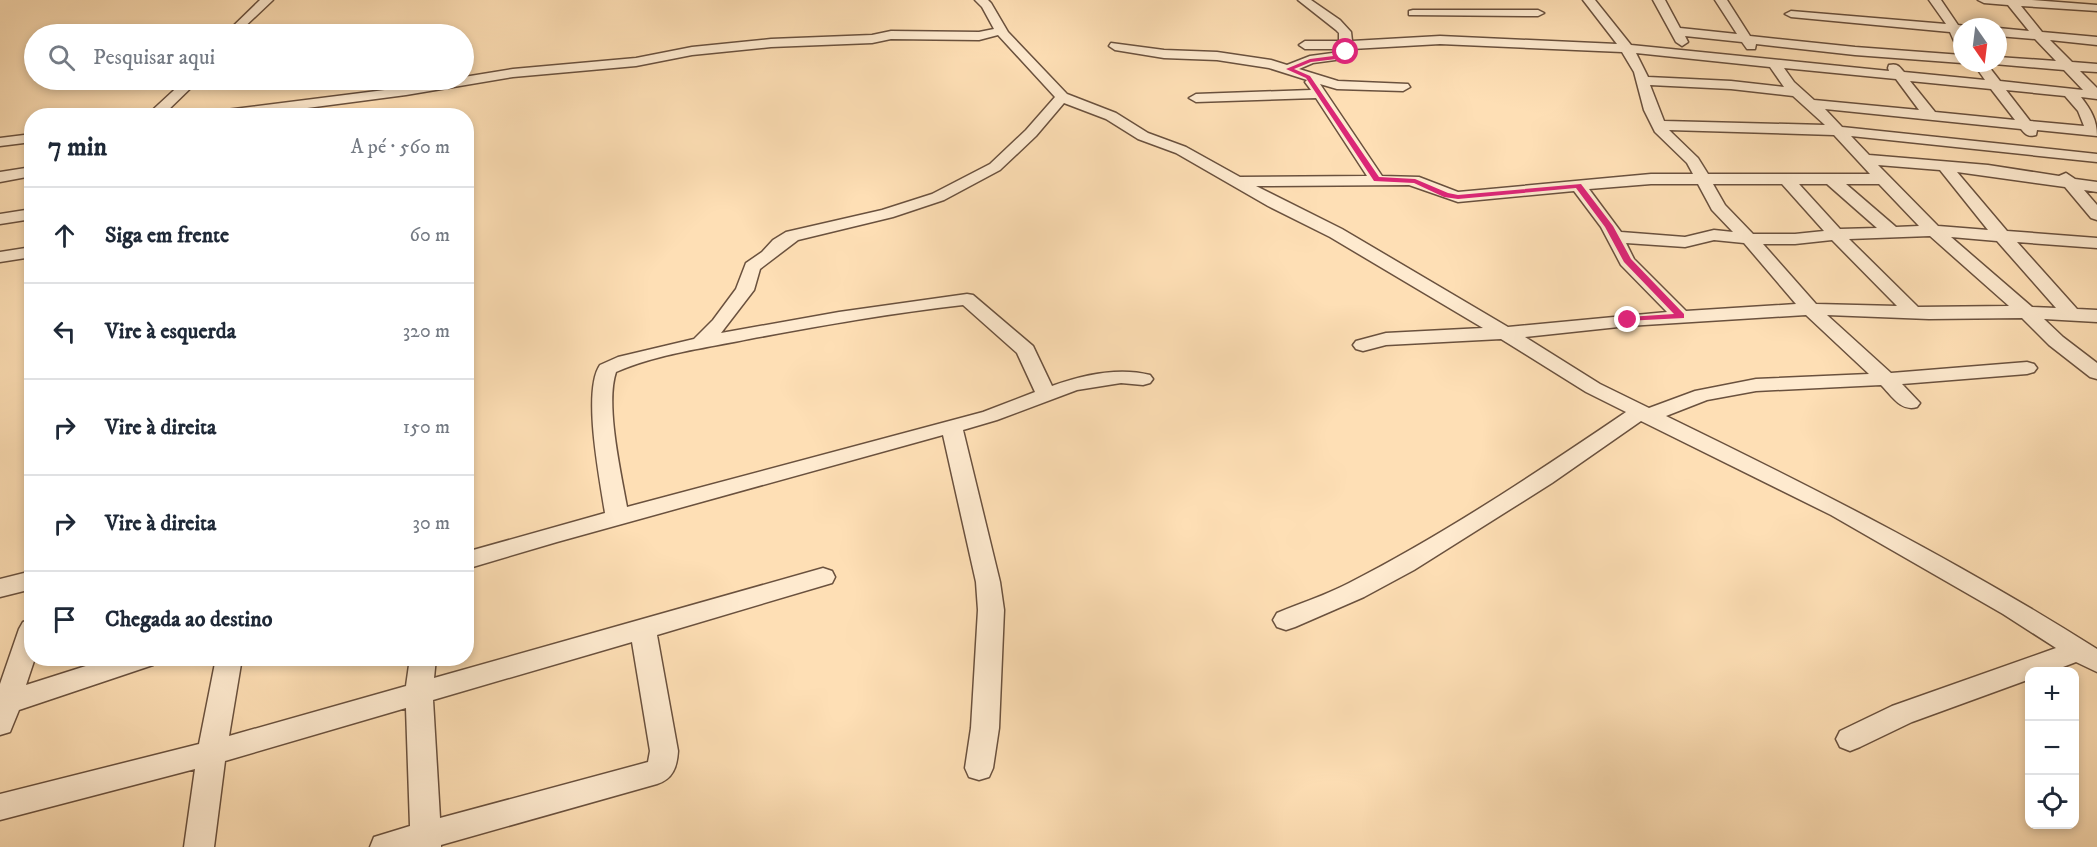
<!DOCTYPE html>
<html lang="pt">
<head>
<meta charset="utf-8">
<style>
	:root { --surface:#fff; --page:#f2f2f3; --text:#1f2937; --muted:#747a83; --line:#e0e1e3 }
	body { margin:0; font-family:"IM FELL DW Pica",serif; background:var(--page); color:var(--text) }
	.controls { position:absolute; right:18px; bottom:18px; display:grid; overflow:hidden; border-radius:12px; box-shadow:0 3px 9px #0003 }
	.controls button { width:54px; height:54px; display:grid; place-items:center; padding:0; border:0; border-bottom:2px solid var(--line); background:var(--surface); color:var(--text); font:30px sans-serif }
	.compass { position:absolute; left:1953px; top:18px; width:54px; height:54px; border-radius:50%; background:var(--surface); box-shadow:0 3px 9px #0003; rotate:166deg }
	.stop { position:absolute; width:18px; height:18px; margin:-14px; border:4px solid #db2777; border-radius:50%; background:#fff }
	.stop.end { background:#db2777; border-color:#fff; box-shadow:0 2px 6px #0008 }
	.list { margin:0; padding:0; list-style:none }
	h2 { display:flex; justify-content:space-between; align-items:center; height:78px; margin:0; padding:0 24px; font-size:26px }
	h2 small { font-size:20px; font-weight:400; color:var(--muted) }
	.list li { display:grid; grid-template-columns:39px 1fr auto; gap:18px; align-items:center; box-sizing:border-box; height:96px; padding:0 24px; border-top:2px solid var(--line) }
	.list b { display:block; font-size:22px; white-space:nowrap }
	.list em { font-size:20px; font-style:normal; color:var(--muted) }
	.icon { flex:none; width:33px; height:33px; fill:none; stroke:currentColor; stroke-width:2; stroke-linecap:round; stroke-linejoin:round }
	.map { position:relative; flex:none; width:2097px; height:847px; overflow:hidden }
	.search { position:absolute; background:var(--surface); box-shadow:0 3px 9px #0003; left:24px; top:24px; width:450px; height:66px; display:flex; align-items:center; gap:15px; box-sizing:border-box; padding:0 21px; border-radius:33px; color:var(--muted); font-size:22px }
	.panel { position:absolute; background:var(--surface); box-shadow:0 3px 9px #0003; left:24px; top:108px; width:450px; height:558px; border-radius:24px }
	.map>svg:first-child { display:block }
	.lines { fill:none; stroke-linecap:round; stroke-linejoin:round }
	.minor-casing { stroke:#6a513e; stroke-width:3 }
	.minor { fill:#feeacf; fill-rule:evenodd }
	.route { fill:#db2777 }
</style>
</head>
<body>
<div class="map">
<svg width="2097" height="847" viewBox="0 0 2097 847">
	<rect width="100%" height="100%" fill="#fedfb5"/>
	<filter id="stains"><feTurbulence type="fractalNoise" baseFrequency=".00333" numOctaves="4"/><feColorMatrix values="0 0 0 0 .2 0 0 0 0 .09 0 0 0 0 .02 0 0 0 .5 -.17"/></filter>
	<radialGradient id="worn" r=".72"><stop offset=".6" stop-color="#630" stop-opacity="0"/><stop offset="1" stop-color="#630" stop-opacity=".3"/></radialGradient>
	<g class="lines">
		<!-- minor casing -->
		<g class="minor-casing">
			<path id="minor" d="M260,0H273L237,34H225Z
				M975,0H988L991,3L1008,32L1067,94L1116,113L1148,133L1186,147L1240,177L1367,176L1316,98L1196,102L1189,98L1196,94L1311,90L1305,82L1307,80L1269,68L1217,60L1164,58L1115,50L1109,46L1111,43L1164,50L1217,52L1271,60L1287,65L1310,56L1340,52V49H1305L1299,45L1305,41H1339V33L1336,30L1298,0H1311L1340,20L1351,32L1352,41L1440,36L1617,44L1583,0H1595L1631,45L1889,71L1888,68L1889,65C1897,63 1899,66 1904,72L1985,80L1973,63H1986L2000,81L2083,90L2064,70L1994,64L1998,63V57L2056,61L2035,39L1998,36V28L2029,31L2008,5L1984,3L1978,0H2032L2097,5V11L2021,6L2042,32L2097,37V45L2050,40L2072,62L2097,64V72L2080,71L2097,88V99L2081,97C2091,110 2097,120 2097,136L2037,130L2036,135C2028,137 2026,135 2021,129L1825,109L1842,127L2097,154V162L1851,136L1869,155L1988,165L2059,176L2066,173L2075,179L2097,182V192L2084,190L2097,205V220L2091,218L2065,187L1957,172L2007,231L2097,238V248L2017,242L2077,309L2097,310V322L2044,319L2063,337L2097,363V379L2090,377L2049,345L2022,318L1929,319L1827,315L1891,373L2027,362L2034,364L2037,368L2034,372L2027,374L1902,384L1920,403L1917,407C1901,412 1892,396 1881,385L1756,391L1707,400L1666,416C1814,488 1958,561 2097,649V672L2076,662L2050,672H2030V679L1912,722L1860,747L1850,751L1840,747L1836,739L1840,731L1892,706L2056,648L2003,614L1831,515L1641,421L1552,483L1414,570L1364,597L1295,627L1286,630L1277,627L1273,620L1277,613C1301,603 1326,595 1349,583C1445,534 1536,473 1626,412L1586,392L1501,339L1386,345L1363,351L1356,349L1353,345L1356,341L1386,333L1483,328L1330,237L1268,206L1176,153L1138,139L1106,119L1064,103L1036,136L1000,170L944,200L893,217L798,240L760,269L754,290L721,333L839,312L967,294L973,295L1033,346L1052,386C1082,375 1119,367 1150,375L1153,379L1150,383L1143,385L1121,383L1077,390L997,420L963,430L1000,582L1004,610L999,728L993,768L989,777L979,780L969,777L965,768L971,728L978,610L976,582L943,435L557,542L466,569V552L605,513C600,480 582,391 600,365L618,357L694,339L713,320L736,289L746,263L762,252L773,240L786,232L882,210L932,194L990,164L1026,130L1055,97L998,35L979,40L891,39L872,43L771,47L692,55L636,66L513,77L406,95L246,116H203L210,112L464,80V77L513,69L636,58L692,47L771,39L872,35L891,31L979,32L994,29L982,7ZM1440,44L1622,52L1634,72L1644,110L1655,132L1687,163L1693,174H1651L1458,192L1419,177L1382,176L1320,84L1337,89L1403,91L1410,87L1408,84L1338,81L1299,69L1313,63L1350,58L1352,49ZM1636,53L1770,67L1784,87L1731,81L1648,77ZM1784,68L1896,79L1919,110L1814,100L1794,82ZM1910,81L1991,89L2015,120L1935,112ZM1650,85L1731,89L1793,96L1825,125L1664,121ZM2006,90L2065,96L2078,111L2084,126L2030,121ZM1669,130L1834,135L1870,174H1708L1698,158ZM1878,165L1940,170L1988,230L1938,226ZM1651,184H1698L1712,210L1733,232L1714,230L1685,237L1621,232L1589,189ZM1713,184H1782L1824,231L1795,234H1753L1725,205ZM1799,184H1827L1877,228L1840,229ZM1846,184H1879L1919,226L1896,227ZM1409,185L1458,202L1574,191L1601,227L1621,265L1667,312L1508,327L1342,229L1256,186ZM1930,236L2009,306L1918,307L1849,239ZM1951,237L1997,241L2056,308L2032,307ZM1714,240L1744,243L1796,304L1686,311L1634,259L1626,243L1685,247ZM1832,240L1897,306L1816,304L1763,244H1795ZM963,305L1017,353L1035,392L983,412L627,507C621,473 605,404 616,372C657,354 705,348 749,339C820,326 891,313 963,305ZM1806,315L1869,374L1756,379L1695,391L1649,408L1600,384L1525,337L1628,326Z
				M1653,0H1665L1680,28L1737,34L1715,0H1727L1750,36L1855,47L1962,55V63L1855,55L1756,44L1755,49H1747L1742,42L1685,36L1688,42L1682,46L1676,42Z
				M1929,0H1941L1958,25L1966,26L1962,27V41H1954L1950,32L1791,17L1785,14L1791,11L1946,24Z
				M1413,10H1538L1544,13L1538,16L1409,15V11Z
				M185,80H199L162,116H146Z
				M32,134V142L0,146V138Z
				M32,167V176L0,182V172Z
				M32,209V219L0,224V214Z
				M32,247V257L0,262V252Z
				M823,568L832,571L835,577L832,583L657,635L678,751C677,767 673,779 657,784L441,845V847H370L374,837L410,826L406,708L225,761L214,847H184L195,769L0,820V794L199,744L216,658H242L229,736L406,686L410,658H436L434,678ZM632,642L650,751L648,762L440,818L433,700Z
				M32,571V589L0,597V579Z
				M32,619V658H35L26,685L111,658H157L153,665L19,710L10,732L0,735V684L19,629L23,622Z"/>
		</g>
		<!-- minor -->
		<use href="#minor" class="minor"/>
	</g>
	<!-- route -->
	<path class="route" d="M1344,51L1349,52L1345,58L1311,62L1294,69L1310,76L1379,177L1415,179L1448,193L1458,195L1581,184L1613,226L1631,259L1684,314V318L1625,321V318L1628,317L1674,314L1624,262L1605,227L1576,188L1458,199L1444,197L1414,183L1374,181L1306,78L1286,69L1310,59L1341,55Z"/>
	<rect width="100%" height="100%" filter="url(#stains)"/>
	<rect width="100%" height="100%" fill="url(#worn)"/>
</svg>
<div class="controls">
<button>+</button>
<button>−</button>
<button><svg class="icon" aria-label="locate" viewBox="0 0 24 24"><circle cx="12" cy="12" r="6"/><path d="M12 2v4M12 18v4M2 12h4M18 12h4"/></svg></button>
</div>
<svg class="compass" viewBox="-18 -18 36 36"><path d="M0-13l5 13h-10z" fill="#e53935"/><path d="M0 13l5-13h-10z" fill="#747a83"/></svg>
<div class="stop" style="left:1346px;top:52px"></div>
<div class="stop end" style="left:1628px;top:320px"></div>
<div class="search"><svg class="icon" aria-label="search" viewBox="0 0 24 24"><circle cx="10" cy="10" r="6"/><path d="M15 15l6 6"/></svg>Pesquisar aqui</div>
<section class="panel">
<h2>7 min<small>A pé · 560 m</small></h2>
<ul class="list">
<li><svg class="icon" aria-label="ahead" viewBox="0 0 24 24"><path d="M12 20V5M6 11l6-6 6 6"/></svg><div><b>Siga em frente</b></div><em>60 m</em></li>
<li><svg class="icon" aria-label="left" viewBox="0 0 24 24"><path d="M17 20v-9H6M10 6l-5 5 5 5"/></svg><div><b>Vire à esquerda</b></div><em>320 m</em></li>
<li><svg class="icon" aria-label="right" viewBox="0 0 24 24"><path d="M7 20v-9h11M14 6l5 5-5 5"/></svg><div><b>Vire à direita</b></div><em>150 m</em></li>
<li><svg class="icon" aria-label="right" viewBox="0 0 24 24"><path d="M7 20v-9h11M14 6l5 5-5 5"/></svg><div><b>Vire à direita</b></div><em>30 m</em></li>
<li><svg class="icon" aria-label="arrive" viewBox="0 0 24 24"><path d="M6 21V4h12l-3 4 3 4H6"/></svg><div><b>Chegada ao destino</b></div></li>
</ul>
</section>
</div>
</body>
</html>
